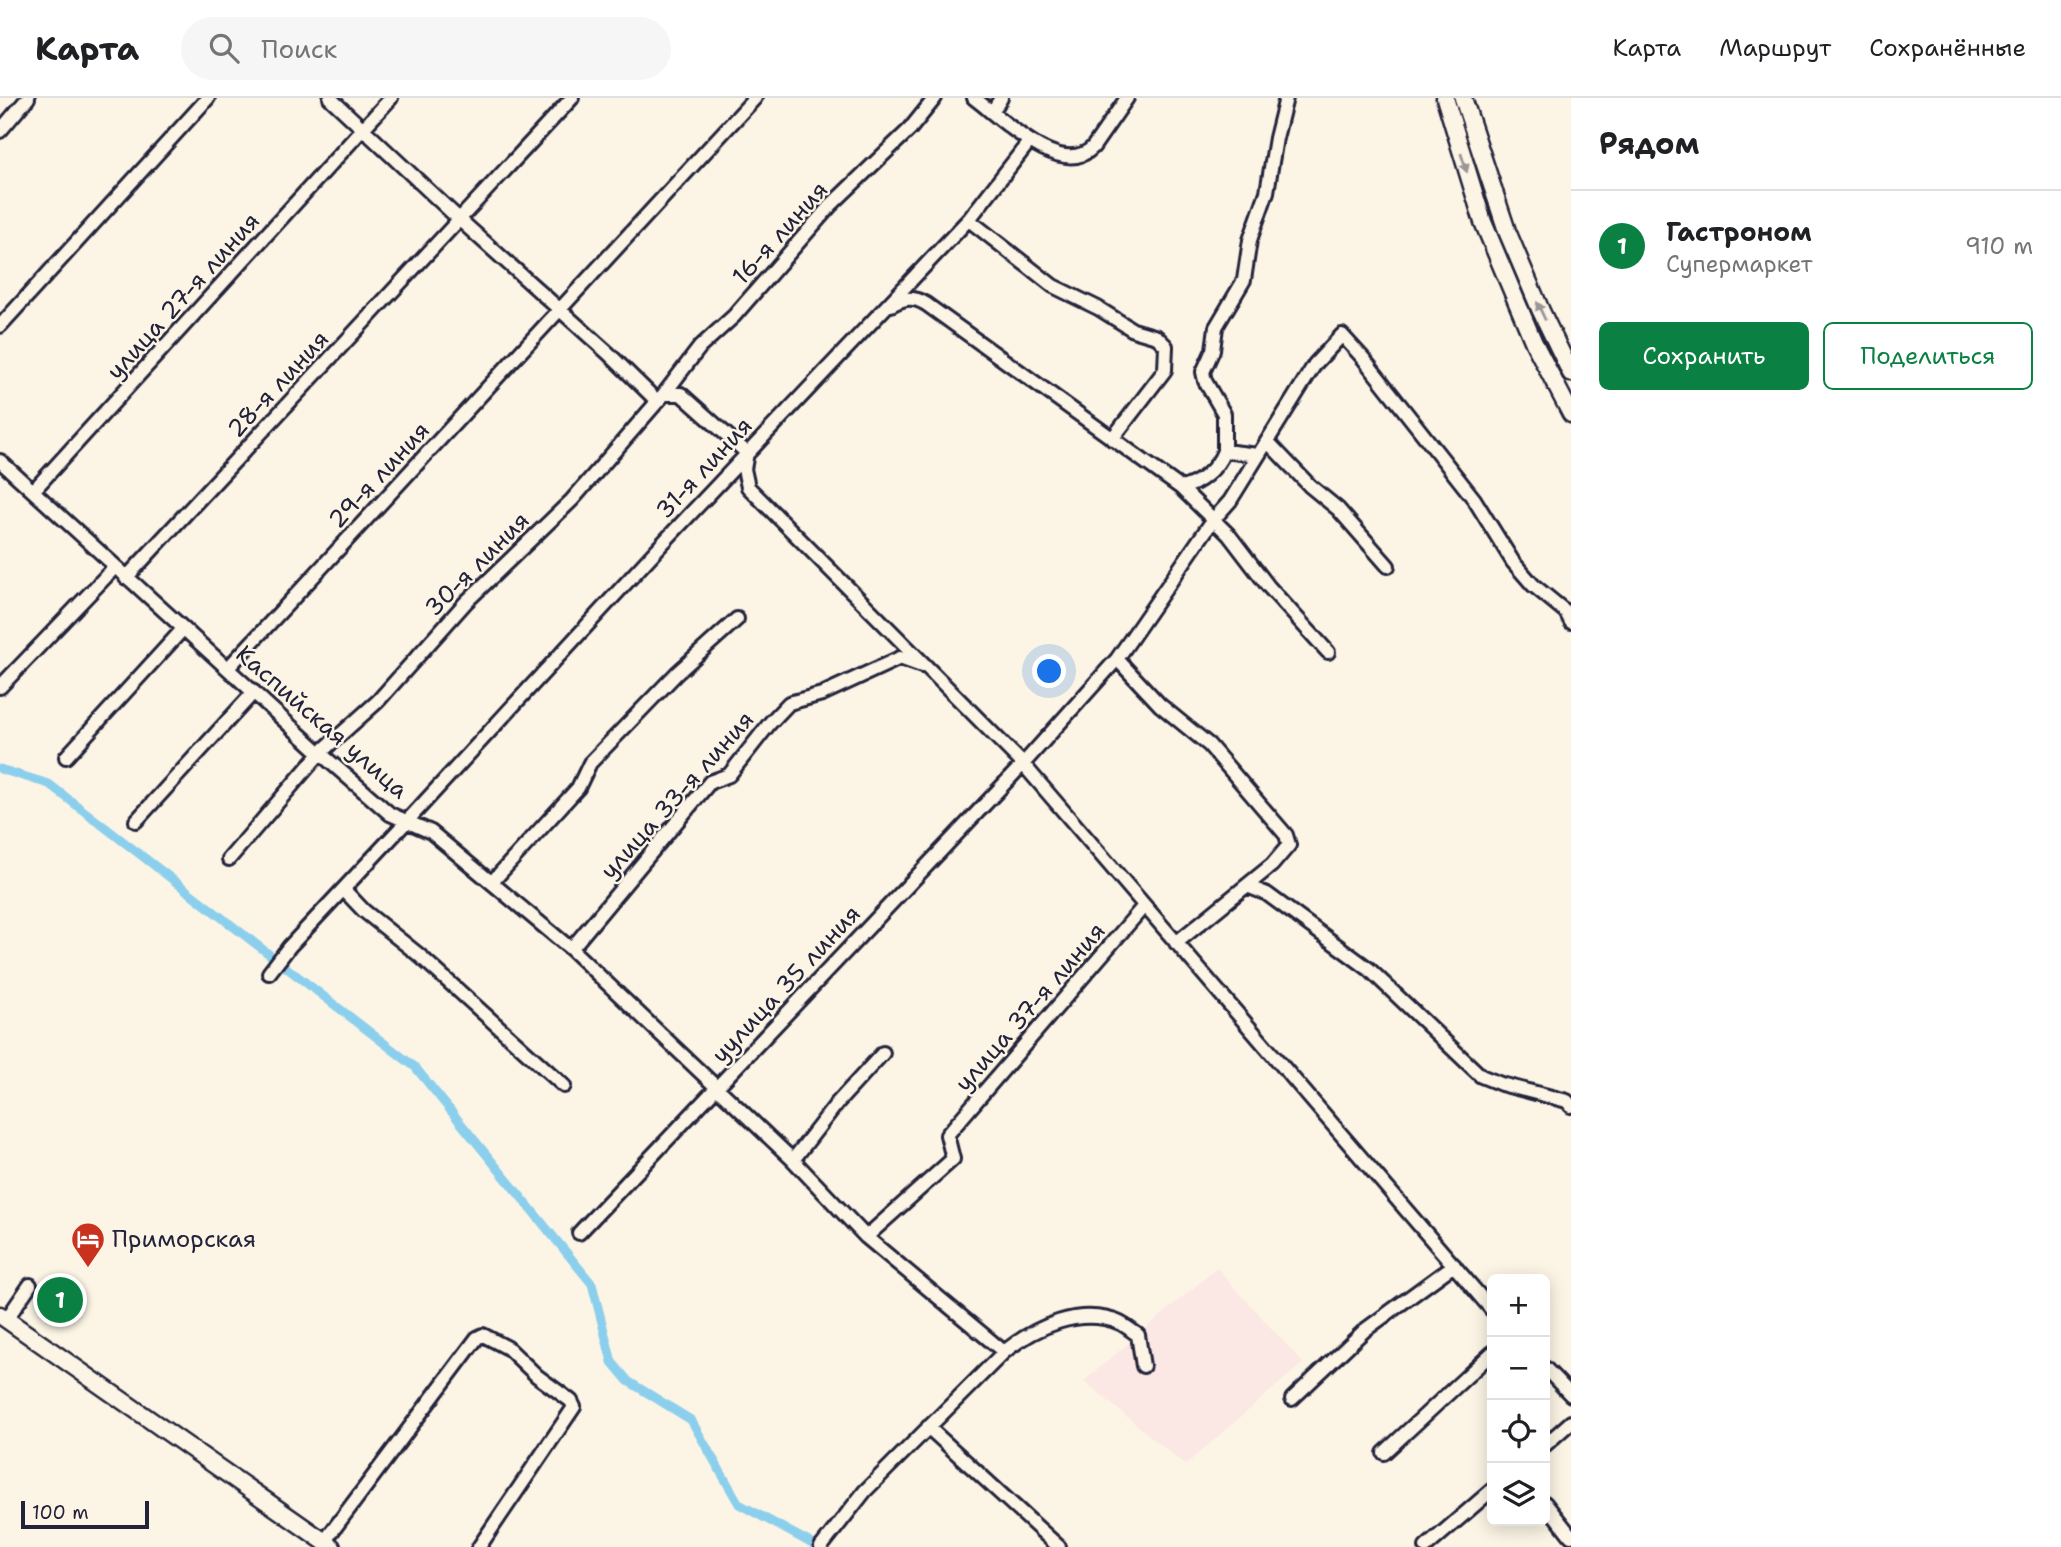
<!DOCTYPE html>
<html lang="ru">
<head>
<meta charset="utf-8">
<style>
	:root { --surface:#fff; --page:#f6f6f6; --text:#202124; --muted:#757577; --line:#e0e0e0; --accent:#0b8043 }
	body { margin:0; font-family:"Shantell Sans",sans-serif; background:var(--page); color:var(--text) }
	.controls { position:absolute; right:21px; bottom:21px; display:grid; overflow:hidden; border-radius:10px; box-shadow:0 4px 18px #0003 }
	.controls button { width:63px; height:63px; display:grid; place-items:center; padding:0; border:0; border-bottom:2px solid var(--line); background:var(--surface); color:var(--text); font:35px sans-serif }
	.scale { position:absolute; left:21px; bottom:18px; width:128px; box-sizing:border-box; padding-left:7px; border:4px solid #22223b; border-top:0; font-size:19px; line-height:24px; white-space:nowrap; color:#22223b; -webkit-text-stroke:5px #fcf5e5; paint-order:stroke }
	.you { position:absolute; left:1050px; top:574px; width:24px; height:24px; margin:-18px; border:5px solid #fff; border-radius:50%; background:#1a73e8; box-shadow:0 0 0 10px #1a73e833 }
	.badge { display:grid; place-items:center; width:46px; height:46px; border-radius:50%; background:var(--accent); color:#fff; font-size:23px; font-weight:700 }
	.pin { position:absolute; translate:-50% -50%; border:4px solid #fff; box-shadow:0 2px 7px #0006 }
	.list { margin:0; padding:0; list-style:none }
	h2 { display:flex; justify-content:space-between; align-items:center; height:91px; margin:0; padding:0 28px; font-size:30px }
	h2 small { font-size:23px; font-weight:400; color:var(--muted) }
	.list li { display:grid; grid-template-columns:46px 1fr auto; gap:21px; align-items:center; box-sizing:border-box; height:112px; padding:0 28px; border-top:2px solid var(--line) }
	.list b { display:block; font-size:26px; white-space:nowrap }
	.list p { margin:0; font-size:23px; white-space:nowrap; color:var(--muted) }
	.list em { font-size:23px; font-style:normal; color:var(--muted) }
	.actions { display:flex; gap:14px; padding:21px 28px }
	.actions a { flex:1; padding:16px 0; border:2px solid var(--accent); border-radius:10px; text-align:center; font-size:24px; color:var(--accent) }
	.actions .main { background:var(--accent); color:#fff }
	.icon { flex:none; width:38px; height:38px; fill:none; stroke:currentColor; stroke-width:2; stroke-linecap:round; stroke-linejoin:round }
	.map { position:relative; flex:none; width:1571px; height:1449px; overflow:hidden }
	header { display:flex; align-items:center; gap:42px; box-sizing:border-box; height:98px; padding:0 35px; background:var(--surface); border-bottom:2px solid var(--line) }
	header strong { font-size:33px }
	nav { display:flex; gap:38px; margin-inline-start:auto; font-size:24px }
	.search { width:490px; height:63px; background:var(--page); display:flex; align-items:center; gap:18px; box-sizing:border-box; padding:0 24px; border-radius:38px; color:var(--muted); font-size:26px }
	main { display:flex }
	aside { flex:1; background:var(--surface) }
	.map>svg:first-child { display:block }
	.built { fill:#fbe7e4 }
	.lines { fill:none; stroke-linecap:round; stroke-linejoin:round }
	.canal { stroke:#8ccfed; stroke-width:9 }
	.minor-casing { stroke:#22223b; stroke-width:18 }
	.major-casing { stroke:#22223b; stroke-width:21 }
	.minor { stroke:#fcf5e5; stroke-width:12 }
	.major { stroke:#fcf5e5; stroke-width:16 }
	.oneway { fill:#9a9698 }
	.labels { text-anchor:middle; stroke-width:5; stroke-linejoin:round; paint-order:stroke }
	.street-label { font-size:24px; fill:#22223b; stroke:#fcf5e5 }
	.poi-label { font-size:24px; fill:#22223b; stroke:#fcf5e5; text-anchor:start }
</style>
</head>
<body>
<header>
<strong>Карта</strong>
<div class="search"><svg class="icon" aria-label="search" viewBox="0 0 24 24"><circle cx="10" cy="10" r="6"/><path d="M15 15l6 6"/></svg>Поиск</div>
<nav><a>Карта</a><a>Маршрут</a><a>Сохранённые</a></nav>
</header>
<main>
<div class="map">
<svg width="1571" height="1449" viewBox="0 0 1571 1449">
	<rect width="100%" height="100%" fill="#fcf5e5"/>
	<filter id="ink" filterUnits="userSpaceOnUse"><feTurbulence type="fractalNoise" baseFrequency=".0143" numOctaves="2"/><feDisplacementMap in="SourceGraphic" scale="14" xChannelSelector="R" yChannelSelector="G"/><feConvolveMatrix kernelMatrix="1 2 1 2 8 2 1 2 1" color-interpolation-filters="sRGB"/></filter>
	<g filter="url(#ink)">
		<!-- built -->
		<path class="built" d="M1217,1170L1303,1265L1185,1367L1084,1283Z"/>
		<g class="lines">
			<!-- canal -->
			<path class="canal" d="M0,671L49,686L415,969L592,1186L612,1264L628,1283L691,1322L739,1406L818,1449"/>
			<!-- minor casing -->
			<g class="minor-casing">
				<path id="minor" d="M330,0L460,122L608,255L657,303
					M974,0C1000,19 1061,82 1093,49L1127,0
					M993,13L1001,0
					M0,33L28,0
					M969,122L1053,188L1098,210L1133,232L1157,239L1166,248L1165,272L1112,341
					M891,207C904,200 913,198 926,206L1181,390C1200,386 1217,371 1224,353
					M0,228L208,0
					M664,296H681L747,355L744,371L748,389L1023,666L1117,561L1213,422L1230,403L1315,266L1342,237L1363,260L1474,401L1513,464L1533,487L1566,514L1571,524
					M1268,344L1310,388L1338,411L1388,468
					M1258,357L1224,353V316L1205,283L1203,274L1213,252L1216,229L1244,182L1250,142L1267,94L1276,40L1286,0
					M0,363L320,655L390,716L431,734L571,851L793,1062L866,1139L1004,1254L865,1393L821,1449
					M1181,390L1229,437L1268,488L1328,554
					M33,393L391,0
					M126,480L572,0
					M1117,561L1160,607L1209,647L1286,737L1289,747L1272,767L1176,845
					M228,570C405,381 579,189 755,0
					M0,589L115,469
					M66,659L183,531
					M136,723L254,594
					M229,761L320,655L378,603L466,504L572,402L664,296L700,249L734,218L830,108L910,31L935,0
					M492,784L578,690L590,665L677,575L737,521
					M1247,788L1267,796L1369,871L1481,978L1501,986L1567,1003L1571,1008
					M344,792L364,813L419,857L564,988
					M571,851L710,684L729,677L770,625L789,605L822,596L900,560L922,568
					M269,875L289,849L408,722L661,447L970,120L1029,44
					M793,1062L838,1004L883,955
					M579,1135L1023,666L1492,1212
					M866,1139L953,1061L947,1037L1144,808
					M6,1222L30,1187
					M1004,1254C1035,1229 1080,1208 1120,1225C1126,1228 1132,1233 1138,1237L1143,1268
					M1545,1270L1571,1297
					M1292,1301L1365,1232L1454,1167
					M928,1329L1059,1449
					M1545,1347L1571,1324
					M1384,1355L1492,1255
					M1545,1405L1571,1438
					M324,1444L477,1240L483,1237L508,1250L537,1278L571,1303L574,1309L479,1449
					M1426,1449L1492,1392"/>
			</g>
			<!-- major casing -->
			<g class="major-casing">
				<path id="major" d="M1445,0L1483,124L1534,245L1571,316
					M1463,0L1507,133L1541,213L1571,275
					M0,1217L332,1449"/>
			</g>
			<!-- minor -->
			<use href="#minor" class="minor"/>
			<!-- major -->
			<use href="#major" class="major"/>
		</g>
		<!-- one-way arrows -->
		<defs><path id="oneway-solid" d="M-6-.8H1V-3.2L6.5 0L1 3.2V.8H-6Z" transform="scale(1.75)"/></defs>
		<g class="oneway">
			<use href="#oneway-solid" transform="translate(1464 65) rotate(72)"/>
			<use href="#oneway-solid" transform="translate(1541 213) rotate(-115)"/>
		</g>
	</g>
	<!-- icons -->
	<defs>
		<g id="hotel-pin" transform="scale(1.75)"><path d="M0 17L-7.5 6A9.5 9.5 0 1 1 7.5 6Z" fill="#c8321e" stroke="#fcf5e5"/><path d="M-6-4.5h1.5V1H6V5H4.5V3h-9V5H-6ZM-4 0a1.8 1.8 0 1 1 3.6 0ZM.5 0V-2.5h3Q6-2.5 6 0Z" fill="#fff"/></g>
	</defs>
	<g fill-rule="evenodd">
		<use href="#hotel-pin" x="88" y="1141"/>
	</g>
	<g class="labels">
		<!-- street labels -->
		<g class="street-label">
			<text transform="translate(780 135) rotate(-48)" y="8">16-я линия</text>
			<text transform="translate(183 198) rotate(-48)" y="8">улица 27-я линия</text>
			<text transform="translate(278 286) rotate(-47)" y="8">28-я линия</text>
			<text transform="translate(704 370) rotate(-47)" y="8">31-я линия</text>
			<text transform="translate(379 377) rotate(-47)" y="8">29-я линия</text>
			<text transform="translate(477 466) rotate(-45)" y="8">30-я линия</text>
			<text transform="translate(322 624) rotate(41)" y="8">Каспийская улица</text>
			<text transform="translate(677 697) rotate(-48)" y="8">улица 33-я линия</text>
			<text transform="translate(786 886) rotate(-47)" y="8">уулица 35 линия</text>
			<text transform="translate(1030 909) rotate(-49)" y="8">улица 37-я линия</text>
		</g>
		<!-- poi labels -->
		<g class="poi-label">
			<text x="112" y="1149">Приморская</text>
		</g>
	</g>
</svg>
<div class="controls">
<button>+</button>
<button>−</button>
<button><svg class="icon" aria-label="locate" viewBox="0 0 24 24"><circle cx="12" cy="12" r="6"/><path d="M12 2v4M12 18v4M2 12h4M18 12h4"/></svg></button>
<button><svg class="icon" aria-label="layers" viewBox="0 0 24 24"><path d="M12 4l9 5-9 5-9-5zM3 14l9 5 9-5"/></svg></button>
</div>
<div class="scale">100 m</div>
<div class="you"></div>
<div class="pin badge" style="left:60px;top:1202px">1</div>
</div>
<aside>
<h2>Рядом<small></small></h2>
<ul class="list">
<li><span class="badge">1</span><div><b>Гастроном</b><p>Супермаркет</p></div><em>910 m</em></li>
</ul>
<div class="actions"><a class="main">Сохранить</a><a>Поделиться</a></div>
</aside>
</main>
</body>
</html>
